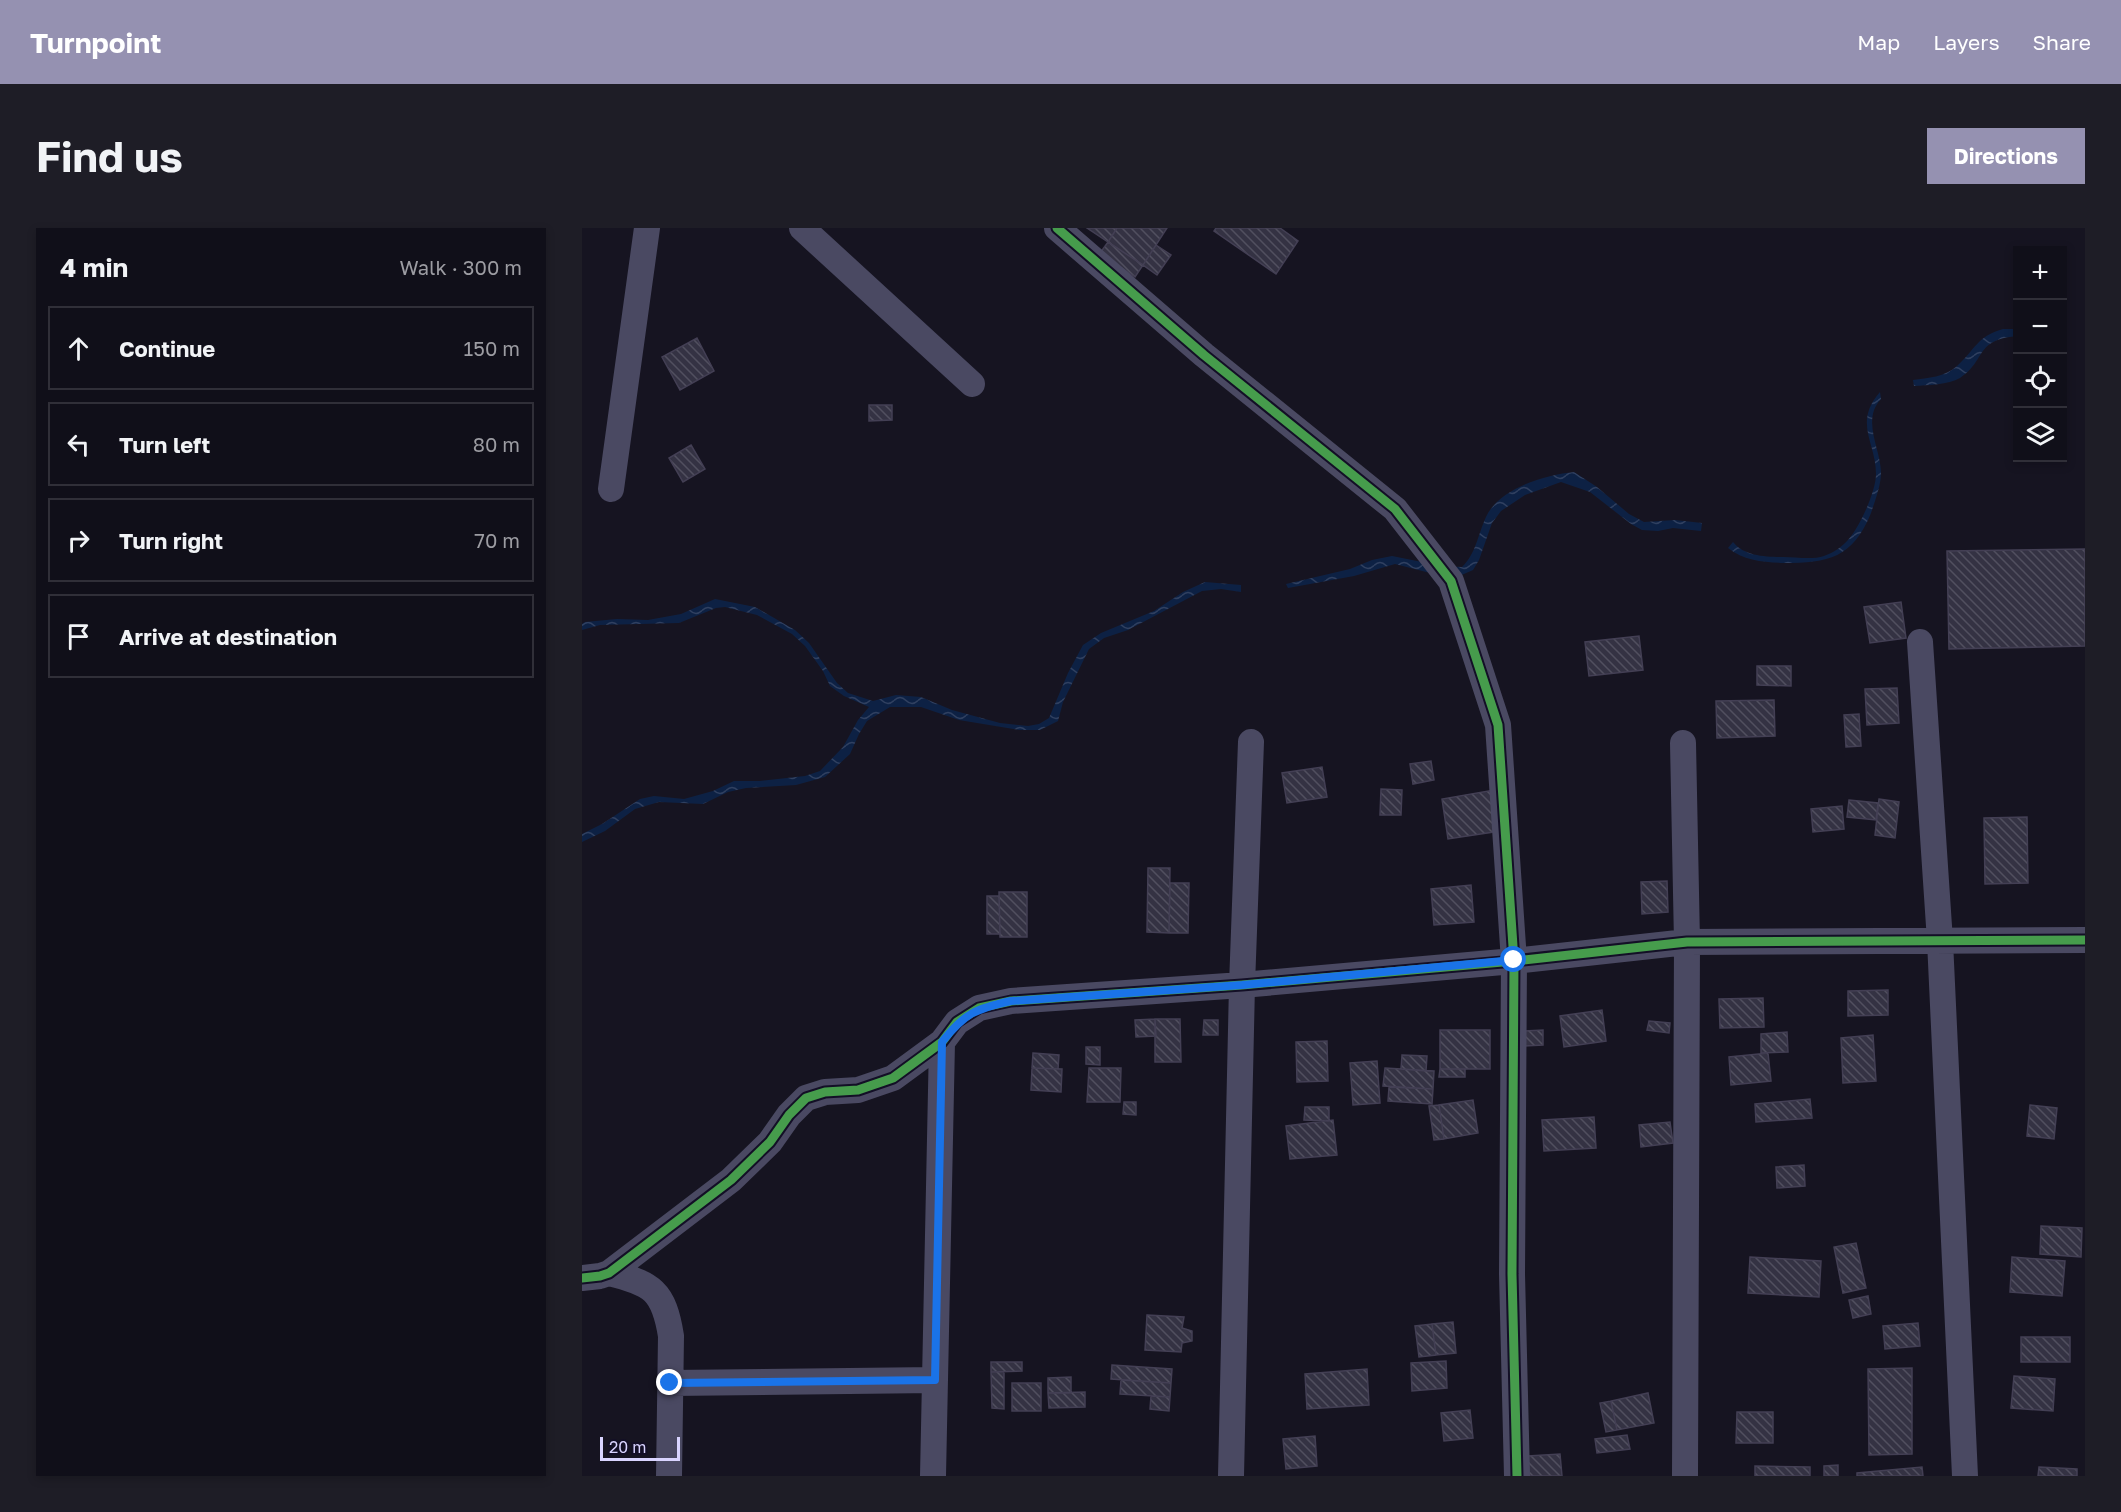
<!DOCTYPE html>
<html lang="en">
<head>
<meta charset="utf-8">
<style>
	:root { --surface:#100f19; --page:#1e1d26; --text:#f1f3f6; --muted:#9c9ca2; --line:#302f38; --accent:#9591b1 }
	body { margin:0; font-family:"Golos Text",sans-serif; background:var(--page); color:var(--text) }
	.controls { position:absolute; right:18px; top:18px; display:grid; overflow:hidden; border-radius:0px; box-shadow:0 3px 9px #0003 }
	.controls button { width:54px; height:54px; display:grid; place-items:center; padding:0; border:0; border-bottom:2px solid var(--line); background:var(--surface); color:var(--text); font:30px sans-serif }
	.scale { position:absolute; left:18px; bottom:15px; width:80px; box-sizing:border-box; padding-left:6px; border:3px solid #d9d4ff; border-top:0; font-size:16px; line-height:21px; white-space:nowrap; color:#d9d4ff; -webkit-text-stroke:4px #130f26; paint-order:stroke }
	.stop { position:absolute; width:18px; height:18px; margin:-14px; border:4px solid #1a73e8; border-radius:50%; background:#fff }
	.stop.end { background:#1a73e8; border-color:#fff; box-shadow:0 2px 6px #0008 }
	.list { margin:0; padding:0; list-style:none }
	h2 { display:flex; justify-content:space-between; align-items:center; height:78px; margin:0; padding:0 24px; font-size:26px }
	h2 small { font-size:20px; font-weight:400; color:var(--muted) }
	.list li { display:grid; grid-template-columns:39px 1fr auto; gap:18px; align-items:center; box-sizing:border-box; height:84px; margin:0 12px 12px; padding:0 12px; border:2px solid var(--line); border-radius:0px }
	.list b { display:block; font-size:22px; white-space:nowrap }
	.list em { font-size:20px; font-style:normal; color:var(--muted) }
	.icon { flex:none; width:33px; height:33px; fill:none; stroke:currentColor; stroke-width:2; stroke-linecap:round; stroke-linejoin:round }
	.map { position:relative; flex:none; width:1503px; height:1248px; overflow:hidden; border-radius:0px }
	header { display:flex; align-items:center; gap:36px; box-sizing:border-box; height:84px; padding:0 30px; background:var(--accent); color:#fff }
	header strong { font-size:28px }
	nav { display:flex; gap:33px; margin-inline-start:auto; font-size:21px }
	.intro { display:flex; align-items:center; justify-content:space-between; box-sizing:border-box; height:144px; padding:0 36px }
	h1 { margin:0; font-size:42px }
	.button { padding:15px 27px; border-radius:0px; background:var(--accent); color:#fff; font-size:21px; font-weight:700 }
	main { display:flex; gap:36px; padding:0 36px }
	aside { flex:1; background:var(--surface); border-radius:0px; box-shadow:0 3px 9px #0003 }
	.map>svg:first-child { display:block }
	.water { fill:url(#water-waves) }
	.building { fill:url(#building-back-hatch); stroke:#433f54; stroke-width:1.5 }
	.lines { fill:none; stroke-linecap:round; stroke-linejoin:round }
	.minor { stroke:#4a4962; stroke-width:26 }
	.cycleway-casing { stroke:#130f26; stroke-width:13 }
	.cycleway { stroke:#469c4c; stroke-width:9 }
	.route { stroke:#1a73e8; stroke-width:8 }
</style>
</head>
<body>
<header>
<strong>Turnpoint</strong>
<nav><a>Map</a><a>Layers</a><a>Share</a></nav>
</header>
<div class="intro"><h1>Find us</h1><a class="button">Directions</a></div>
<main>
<aside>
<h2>4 min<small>Walk · 300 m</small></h2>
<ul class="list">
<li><svg class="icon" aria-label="ahead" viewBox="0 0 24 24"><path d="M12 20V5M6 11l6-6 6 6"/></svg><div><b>Continue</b></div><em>150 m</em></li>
<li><svg class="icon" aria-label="left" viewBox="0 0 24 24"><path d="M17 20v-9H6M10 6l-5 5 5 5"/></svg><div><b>Turn left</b></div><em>80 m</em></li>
<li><svg class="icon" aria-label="right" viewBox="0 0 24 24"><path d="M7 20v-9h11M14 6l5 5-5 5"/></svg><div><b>Turn right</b></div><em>70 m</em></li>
<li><svg class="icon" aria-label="arrive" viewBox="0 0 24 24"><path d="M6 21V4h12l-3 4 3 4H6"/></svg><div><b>Arrive at destination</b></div></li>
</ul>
</aside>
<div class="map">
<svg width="1503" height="1248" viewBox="0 0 1503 1248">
	<defs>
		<pattern id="water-waves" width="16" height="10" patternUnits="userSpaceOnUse" patternTransform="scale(1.5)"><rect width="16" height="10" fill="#0d2144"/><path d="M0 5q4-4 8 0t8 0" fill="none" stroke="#304060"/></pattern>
		<pattern id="building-back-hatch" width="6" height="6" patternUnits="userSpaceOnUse" patternTransform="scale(1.5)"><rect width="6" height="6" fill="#343243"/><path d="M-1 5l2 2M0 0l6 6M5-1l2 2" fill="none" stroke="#514f5f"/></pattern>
	</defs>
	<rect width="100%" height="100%" fill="#161421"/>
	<!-- water -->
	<path class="water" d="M1421,101H1435V108C1392,112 1405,132 1378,150C1366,157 1346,157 1332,158L1331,152C1346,150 1363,149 1375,138C1393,122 1395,108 1421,101Z
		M1298,164L1299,171C1279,192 1299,221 1299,245C1299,257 1293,273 1289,285C1271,330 1246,335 1202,335C1181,334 1162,333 1146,320L1151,314C1162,328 1183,329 1201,329C1213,329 1231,332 1242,328C1248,326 1257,321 1262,316C1276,304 1294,264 1294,246C1294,214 1271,195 1298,164Z
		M992,244L1015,259L1047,286L1062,294L1093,292L1120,295L1119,303L1091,300L1076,303L1060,302L1049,296L1008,264L979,254L943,267L919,283L910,295L897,332L891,342L875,349L860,348L813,336L772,348L706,360L704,356L768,341L790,332L810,328L860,338L880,339C894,326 896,306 904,289C917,260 963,247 992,244Z
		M623,354L659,357V364L639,361L620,363L546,402L522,410L507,421L481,474L476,493L458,502H437L377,492L339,479H308L285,493L277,506L268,526L243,549L214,557L164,560L146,564L121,576L77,574L53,581L23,603L0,614V606L20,596L58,571L72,568L102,571L131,563L152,553H178L223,548L238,543L261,519L276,492L287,479L262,468L248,458L241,443L223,418L210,406L175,387L143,379L134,380L97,395L18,397L0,402V396L3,394L35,391L66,392L99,386L133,371L173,379L213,402L227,415L255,455L266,465L291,473L314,467L339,469L370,482L418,495L446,498L457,496L467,490L486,445L501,417L519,405L572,383L601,364Z"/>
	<!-- building -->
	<path class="building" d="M505,0H535L526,14Z
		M535,0H585L561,37L526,14Z
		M634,0H698L716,13L694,46L632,3Z
		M526,14L561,37L553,49L518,25Z
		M574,17L589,27L575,47L561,37Z
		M115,110L132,143L98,162L80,129Z
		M287,177H310V192L287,193Z
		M109,217L123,241L101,254L87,230Z
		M1503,321V418L1367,421L1365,323Z
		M1319,374L1324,410L1288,415L1282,379Z
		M1057,408L1061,442L1007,448L1003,414Z
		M1175,438H1209V458L1175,457Z
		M1315,460L1317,495L1285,497L1283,461Z
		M1192,472L1193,508L1135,510L1134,473Z
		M1277,486L1279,518L1264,519L1262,487Z
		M849,533L852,552L831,556L828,536Z
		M740,539L745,569L705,575L700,545Z
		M799,561L820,562L819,587H798Z
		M912,562L918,603L866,611L860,571Z
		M1297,571L1317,574L1313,610L1293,607Z
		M1267,572L1296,575L1294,592L1265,589Z
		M1260,578L1262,601L1231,604L1229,581Z
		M1445,589L1446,655L1403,656L1402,590Z
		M566,640H588L587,705L565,704Z
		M1085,653L1086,684L1060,686L1059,654Z
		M588,655H607L606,705H587Z
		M889,657L892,694L852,697L849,661Z
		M417,664H445V709H418Z
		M405,668H417L418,706H405Z
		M1306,762V787L1266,788V763Z
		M1181,770L1182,799L1138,800L1137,771Z
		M1020,782L1024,813L982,819L978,788Z
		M573,791L574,808L554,809L553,792Z
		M573,791H598L599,834H573Z
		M622,792H636V807H621Z
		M1067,793L1088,795L1087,805L1065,802Z
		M858,802H908V841H858Z
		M961,802V817L942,818V803Z
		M1205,804L1206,824L1179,825V806Z
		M1291,807L1294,853L1261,855L1259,810Z
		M745,813L746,853L715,854L714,814Z
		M504,819H518V837L504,836Z
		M451,825L477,827L476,841L450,840Z
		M1186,825L1189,853L1149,857L1147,829Z
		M820,827L845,828L844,843L819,841Z
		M795,833L798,875L771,877L768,835Z
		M450,840L480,841L479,864L449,862Z
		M507,840H539L538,874H505Z
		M803,840L852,843L851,861L801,858Z
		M858,841H883V849H857Z
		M807,859L851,861L850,876L806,873Z
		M1228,871L1230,890L1174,894L1173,876Z
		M891,872L896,905L862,911L857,877Z
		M542,874H554V887L541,886Z
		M857,877L862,911L852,912L847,878Z
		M1448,877L1475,880L1472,911L1445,908Z
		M723,879H747V893L722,892Z
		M1012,889L1014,920L962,923L960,892Z
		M751,892L755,927L708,931L704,898Z
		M1088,894L1091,915L1059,919L1057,897Z
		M1222,937L1223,958L1195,960L1194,939Z
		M1459,998L1500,1000L1499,1029L1458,1026Z
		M1274,1015L1284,1060L1261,1065L1252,1019Z
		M1168,1029L1239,1033L1237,1069L1166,1065Z
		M1430,1029L1483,1033L1480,1068L1428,1064Z
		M1286,1068L1289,1086L1271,1090L1267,1072Z
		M565,1087L602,1089L600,1100L610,1103V1113L600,1115L599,1124L563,1122Z
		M871,1094L874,1125L854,1127L850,1096Z
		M1336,1095L1338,1118L1303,1121L1301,1098Z
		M850,1096L854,1127L837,1129L833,1098Z
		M1439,1109H1488V1134H1439Z
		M864,1133L865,1160L830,1163L829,1135Z
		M409,1134H440V1143L409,1144Z
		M530,1137L590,1141L589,1155L529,1151Z
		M1330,1140V1226L1287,1227L1286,1141Z
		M785,1141L787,1177L725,1181L723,1146Z
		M409,1144H422V1181L410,1180Z
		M1432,1148L1473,1151L1471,1183L1429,1180Z
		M489,1149V1165H466V1150Z
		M539,1152L589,1155L588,1169L538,1166Z
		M430,1155H459V1183H430Z
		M503,1164V1179L467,1180L466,1165Z
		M1066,1165L1072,1195L1035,1202L1029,1173Z
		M569,1168L588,1169L587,1183L568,1181Z
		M1029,1173L1035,1202L1024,1204L1018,1175Z
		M888,1182L891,1210L862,1213L859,1185Z
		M1155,1184H1191V1215H1154Z
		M1045,1207L1048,1221L1015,1225L1013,1211Z
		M733,1208L735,1238L704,1241L701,1211Z
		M978,1226L980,1248H947L946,1228Z
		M1256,1237V1248H1242V1238Z
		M1173,1238L1228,1239V1248H1173Z
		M1340,1239L1341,1248H1275V1245Z
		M1457,1239L1495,1241V1248H1456Z"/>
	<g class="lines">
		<!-- minor -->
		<path class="minor" d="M220,0L390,156
			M475,0L622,127L813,281L869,353L916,497L932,733L930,1046L935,1248
			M29,261L65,0
			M1338,414L1358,713L1383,1248
			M1101,515L1105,714L1103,1248
			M27,1045C70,1055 82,1063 89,1108L87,1248
			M0,1050L18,1048L27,1045L149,952L188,914L207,887L224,870L243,864L276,862L311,850L360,814L375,794L397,780L429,773L660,757L932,733L1105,714L1503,712
			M88,1155L353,1152
			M351,1248L360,814
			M649,1248L660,757L669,514"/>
		<!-- cycleway casing -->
		<g class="cycleway-casing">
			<path id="cycleway" d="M475,0L622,127L813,281L869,353L916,497L932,733L930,1046L935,1248
				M0,1050L18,1048L27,1045L149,952L188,914L207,887L224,870L243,864L276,862L311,850L360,814L375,794L397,780L429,773L660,757L932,733L1105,714L1503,712"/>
		</g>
		<!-- cycleway -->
		<use href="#cycleway" class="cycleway"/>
	</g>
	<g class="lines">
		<!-- route -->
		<path class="route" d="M88,1155L353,1152L360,814C383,785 393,781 429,773L660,757L932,732"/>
	</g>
</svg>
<div class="controls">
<button>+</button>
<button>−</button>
<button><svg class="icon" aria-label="locate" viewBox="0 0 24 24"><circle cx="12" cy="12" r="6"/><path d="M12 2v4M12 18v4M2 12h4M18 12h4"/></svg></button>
<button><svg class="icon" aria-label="layers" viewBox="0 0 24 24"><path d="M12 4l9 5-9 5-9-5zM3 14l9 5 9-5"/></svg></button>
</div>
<div class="scale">20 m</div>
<div class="stop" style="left:932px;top:732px"></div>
<div class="stop end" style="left:88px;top:1155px"></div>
</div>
</main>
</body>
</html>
